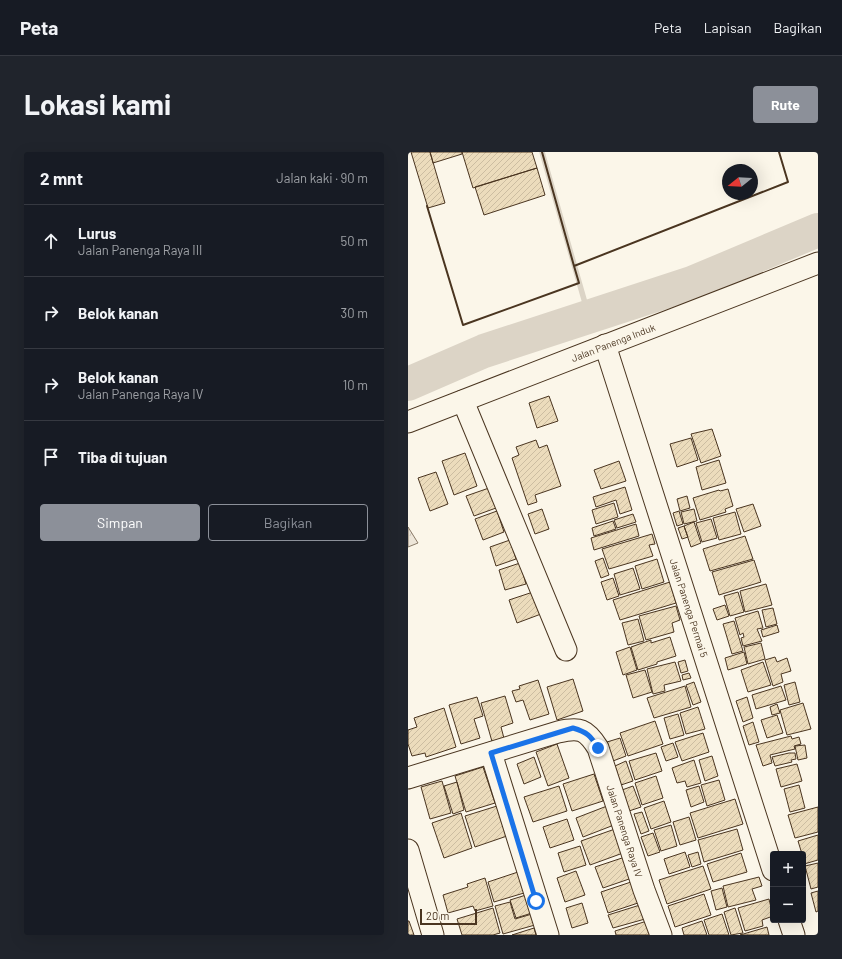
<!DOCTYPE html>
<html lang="id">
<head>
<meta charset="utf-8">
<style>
	:root { --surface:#171b24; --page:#20242c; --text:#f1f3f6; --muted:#9ea1a6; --line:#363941; --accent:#8c9099 }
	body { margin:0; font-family:Barlow,sans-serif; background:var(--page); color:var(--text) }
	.controls { position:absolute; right:12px; bottom:12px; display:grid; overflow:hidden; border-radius:4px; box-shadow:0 4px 16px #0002 }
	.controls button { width:36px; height:36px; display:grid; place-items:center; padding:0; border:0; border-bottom:1px solid var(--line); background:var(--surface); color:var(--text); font:20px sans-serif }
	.compass { position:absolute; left:314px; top:12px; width:36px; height:36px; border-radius:50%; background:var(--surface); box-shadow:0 4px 16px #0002; rotate:252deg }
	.scale { position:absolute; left:12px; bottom:10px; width:57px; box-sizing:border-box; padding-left:4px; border:2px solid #4a3520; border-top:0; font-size:11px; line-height:14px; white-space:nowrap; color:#4a3520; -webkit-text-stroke:3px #fbf6e9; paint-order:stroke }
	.stop { position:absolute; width:12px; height:12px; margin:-9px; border:3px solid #1a73e8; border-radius:50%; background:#fff }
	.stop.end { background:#1a73e8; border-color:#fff; box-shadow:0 1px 4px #0008 }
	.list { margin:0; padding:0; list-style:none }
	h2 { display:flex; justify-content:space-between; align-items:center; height:52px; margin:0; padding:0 16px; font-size:17px }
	h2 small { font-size:13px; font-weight:400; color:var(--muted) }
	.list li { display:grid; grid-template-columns:26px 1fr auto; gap:12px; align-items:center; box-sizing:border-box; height:72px; padding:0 16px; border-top:1px solid var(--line) }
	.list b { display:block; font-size:15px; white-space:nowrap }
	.list p { margin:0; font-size:13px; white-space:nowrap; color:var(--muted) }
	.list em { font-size:13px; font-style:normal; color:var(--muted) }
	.actions { display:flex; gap:8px; padding:12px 16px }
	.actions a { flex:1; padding:9px 0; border:1px solid var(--accent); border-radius:4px; text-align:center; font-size:14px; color:var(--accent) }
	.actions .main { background:var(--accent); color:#fff }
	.icon { flex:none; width:22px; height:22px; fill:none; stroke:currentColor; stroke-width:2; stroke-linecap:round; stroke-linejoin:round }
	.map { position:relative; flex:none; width:410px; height:783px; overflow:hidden; border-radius:4px }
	header { display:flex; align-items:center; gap:24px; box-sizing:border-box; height:56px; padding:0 20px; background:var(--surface); border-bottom:1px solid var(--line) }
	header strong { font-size:19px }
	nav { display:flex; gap:22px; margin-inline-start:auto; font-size:14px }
	.intro { display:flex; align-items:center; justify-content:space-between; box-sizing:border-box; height:96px; padding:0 24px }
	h1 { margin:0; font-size:28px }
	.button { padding:10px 18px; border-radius:4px; background:var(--accent); color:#fff; font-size:14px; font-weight:700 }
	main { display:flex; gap:24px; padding:0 24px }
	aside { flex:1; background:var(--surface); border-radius:4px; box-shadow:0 4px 16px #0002 }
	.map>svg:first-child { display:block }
	.park { fill:url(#park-crowns); stroke:#887966 }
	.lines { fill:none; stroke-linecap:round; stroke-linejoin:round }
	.stream { stroke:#dcd4c6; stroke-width:5.5 }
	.river { stroke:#dcd4c6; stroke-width:34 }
	.building { fill:url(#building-hatch); stroke:#4a3520 }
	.minor-casing { stroke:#4a3520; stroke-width:23 }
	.minor { stroke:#fbf6e9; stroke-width:21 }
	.wall { stroke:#4a3520; stroke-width:2 }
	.route { stroke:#1a73e8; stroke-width:5 }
	.labels { text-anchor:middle; stroke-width:3; stroke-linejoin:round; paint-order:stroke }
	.street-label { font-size:10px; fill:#4a3520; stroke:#fbf6e9 }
</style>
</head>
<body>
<header>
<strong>Peta</strong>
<nav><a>Peta</a><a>Lapisan</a><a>Bagikan</a></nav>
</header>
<div class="intro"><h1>Lokasi kami</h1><a class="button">Rute</a></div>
<main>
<aside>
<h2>2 mnt<small>Jalan kaki · 90 m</small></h2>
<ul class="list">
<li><svg class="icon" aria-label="ahead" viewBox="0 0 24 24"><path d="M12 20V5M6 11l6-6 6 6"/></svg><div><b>Lurus</b><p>Jalan Panenga Raya III</p></div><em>50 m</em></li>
<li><svg class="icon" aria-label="right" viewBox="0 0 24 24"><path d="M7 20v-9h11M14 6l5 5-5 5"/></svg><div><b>Belok kanan</b></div><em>30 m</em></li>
<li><svg class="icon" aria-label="right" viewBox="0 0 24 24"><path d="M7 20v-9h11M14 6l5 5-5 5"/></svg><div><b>Belok kanan</b><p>Jalan Panenga Raya IV</p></div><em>10 m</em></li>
<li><svg class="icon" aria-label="arrive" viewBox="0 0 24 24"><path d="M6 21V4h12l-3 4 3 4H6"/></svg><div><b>Tiba di tujuan</b></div></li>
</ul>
<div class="actions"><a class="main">Simpan</a><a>Bagikan</a></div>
</aside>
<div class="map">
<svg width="410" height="783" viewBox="0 0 410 783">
	<defs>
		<pattern id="park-crowns" width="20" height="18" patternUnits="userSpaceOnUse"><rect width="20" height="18" fill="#ede6d9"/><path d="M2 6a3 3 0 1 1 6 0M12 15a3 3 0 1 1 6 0" fill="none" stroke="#cdc6ba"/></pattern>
		<pattern id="building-hatch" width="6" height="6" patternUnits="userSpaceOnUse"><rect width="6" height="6" fill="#ecdcbc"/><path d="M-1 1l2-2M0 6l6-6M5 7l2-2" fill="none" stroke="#ccbda1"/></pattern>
	</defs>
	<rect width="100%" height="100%" fill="#fbf6e9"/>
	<!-- park -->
	<path class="park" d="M0,375L10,391L0,395Z"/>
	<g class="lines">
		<!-- stream -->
		<path class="stream" d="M134,0L181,165
			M0,238L120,195L272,145L410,79"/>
		<!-- river -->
		<path class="river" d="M0,232L76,199L284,131L410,78"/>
	</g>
	<!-- building -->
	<path class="building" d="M3,0H22L37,51L20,56Z
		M22,0H54V2L25,11Z
		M54,0H124L129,16L65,36Z
		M129,16L137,43L76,63L67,35Z
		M141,244L150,269L129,276L121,251Z
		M304,277L313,304L293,311L283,282Z
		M283,286L290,308L269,315L262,292Z
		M128,288L131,296L139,293L153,334L127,343L129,350L120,353L104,306L111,303L108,295Z
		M57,301L69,334L46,343L34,309Z
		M311,308L318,331L294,338L288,315Z
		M211,309L218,329L193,337L186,318Z
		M28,320L40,352L22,359L10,326Z
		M217,335L224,358L212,362L208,348L188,355L185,345Z
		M81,336L88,356L66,364L58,344Z
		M320,337L325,354L317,357L318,360L292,368L285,346L311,338L312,339Z
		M279,344L282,356L272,359L269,347Z
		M206,351L210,365L188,372L184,358Z
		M345,352L353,374L336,380L328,357Z
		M134,357L141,377L127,382L120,362Z
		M286,357L289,369L276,372L273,360Z
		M89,359L96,380L75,388L67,367Z
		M271,359L275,372L269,374L265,361Z
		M327,360L333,382L311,388L305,366Z
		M225,362L228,370L209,376L206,368Z
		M303,367L309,386L294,390L288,371Z
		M205,369L208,377L186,384L184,376Z
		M286,370L293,391L283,395L276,374Z
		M228,372L231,384L186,398L183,386Z
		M276,374L280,385L274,387L270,376Z
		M244,382L247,392L241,393L245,404L201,417L194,397Z
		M337,384L345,407L302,419L295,397Z
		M102,388L108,407L88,414L82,395Z
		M195,406L201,423L193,426L187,409Z
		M249,407L256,430L234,437L227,414Z
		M346,408L353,430L311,443L304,420Z
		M112,411L118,432L97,438L91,418Z
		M225,416L232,437L212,443L206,422Z
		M205,426L211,444L199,448L193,430Z
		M262,430L268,451L212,468L205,448Z
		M358,432L364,453L337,460L332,439Z
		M125,440L133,462L109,471L101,448Z
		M330,440L336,460L322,464L316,444Z
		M317,453L321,464L309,468L305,457Z
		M268,454L272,468L264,471L266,480L238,488L231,464Z
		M365,456L369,472L358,475L354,458Z
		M350,459L355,476L349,477L354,489L335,494L333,486L336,485L335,481L332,483L327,466Z
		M230,467L236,489L220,493L214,471Z
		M326,469L335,499L324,502L315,472Z
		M369,473L371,480L355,485L353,478Z
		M262,485L268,504L249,510V512L230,518L223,495L243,488V491Z
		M353,491L357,507L340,512L336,495Z
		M222,495L229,518L215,523L208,500Z
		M336,500L339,512L320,518L317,506Z
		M367,505L369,510L379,506L383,519L373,522L375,530L365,534L357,508Z
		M277,508L280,519L273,521L270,510Z
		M267,510L273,529L256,533L257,539L245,542L239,517Z
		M355,510L363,533L340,540L333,518Z
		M237,518L244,540L225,546L218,523Z
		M281,521L283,526L275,528L274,523Z
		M165,527L175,559L149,568L139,535Z
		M130,528L141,562L122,568L115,548L108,550L104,539L112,537L111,534Z
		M286,530L293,550L285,553L278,533Z
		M387,530L392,550L381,553L376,533Z
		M277,534L283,555L246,566L239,546Z
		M373,534L378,548L348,557L344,543Z
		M97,544L105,571L93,575L97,590L85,593L73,551Z
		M69,545L75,564L66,567L72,586L53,592L41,553Z
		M339,545L345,566L335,570L328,549Z
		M395,551L403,577L379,583L372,558Z
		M369,552L372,561L364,563L362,555Z
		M290,555L297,577L278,582L272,561Z
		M36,556L48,595L18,605L17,601L4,604L0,592V578L9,575L6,566Z
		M270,562L276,583L262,587L256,566Z
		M369,563L375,581L359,586L353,568Z
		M247,569L255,592L220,604L212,581Z
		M345,570L351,590L341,593L335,574Z
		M295,581L301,600L274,609L267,590Z
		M383,584L384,587L391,585L393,592L386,594L387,597L362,603L364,611L355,614L348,593Z
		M212,586L218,604L205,609L199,590Z
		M265,591L270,605L258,609L253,595Z
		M149,592L161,626L140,634L128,600Z
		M397,593L399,606L390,608L387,594Z
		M248,601L254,619L227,628L221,609Z
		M381,601H387L388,607L383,608L384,610L367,614L364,605Z
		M304,604L310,624L297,629L291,608Z
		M126,605L133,625L116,632L109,612Z
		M286,608L293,631L279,635L277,629L269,631L264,616Z
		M218,609L225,629L213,633L207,614Z
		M389,612L394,629L373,635L368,617Z
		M75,615L87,651L58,660L47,624Z
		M186,622L195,649L164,659L155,632Z
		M248,624L255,646L234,653L227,631Z
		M311,628L317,648L299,654L293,633Z
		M34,629L43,661L22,667L13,635Z
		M49,630L56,658L45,662L36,634Z
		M391,633L397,656L382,660L376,637Z
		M151,634L159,659L125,670L116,645Z
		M225,634L233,655L221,659L214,638Z
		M291,634L296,650L283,655L278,638Z
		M327,647L335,672L290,686L282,661Z
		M256,649L263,670L243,677L236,656Z
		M89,654L99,684L67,695L57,664Z
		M199,654L206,673L175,685L168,666Z
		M410,655V680L387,686L380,663Z
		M234,660L241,679L233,682L226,662Z
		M53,661L64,696L36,706L24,671Z
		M281,665L288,688L272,693L265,670Z
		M159,667L166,688L142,696L135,675Z
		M263,673L269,694L253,699L246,678Z
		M207,677L215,701L182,713L173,689Z
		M329,677L335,698L296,710L290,688Z
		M245,681L252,700L240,704L233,685Z
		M410,683V708L396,712L395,702H394L390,689Z
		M172,694L178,713L156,720L150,701Z
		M277,700L282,715L261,722L256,707Z
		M290,700L293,712L284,715L280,703Z
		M333,701L339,720L305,730L299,712Z
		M217,705L224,726L195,736L187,715Z
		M410,711V735L403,737L397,714Z
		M295,714L303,737L259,752L251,728Z
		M168,719L177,743L157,750L149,726Z
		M110,720L116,741L86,750L80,730Z
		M351,725L354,734L344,737L348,748L320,755L315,734Z
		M77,726L85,754L67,759L65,754L40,761L35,743L60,735L59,732Z
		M226,729L233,750L200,761L193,740Z
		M314,736L319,755L308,758L303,739Z
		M410,739V759L408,760L403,741Z
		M296,742L303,763L267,775L260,754Z
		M118,743L124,761L108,766L102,748Z
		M361,747L365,764L354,768L355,774L337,779L330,756Z
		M102,750L107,767L124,762L127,773L95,782L87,754Z
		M174,751L180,771L164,776L158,756Z
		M232,753L237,767L205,776L200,763Z
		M85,756L92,781L85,783H54L49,767Z
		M327,756L335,781L323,783L316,760Z
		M314,762L321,783H301L296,768Z
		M0,769H1L6,783H0Z
		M239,769L243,783H208L207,779Z
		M294,769L299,783H276L274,776Z
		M359,775L361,783H332Z
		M126,776L128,783H104Z"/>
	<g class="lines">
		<!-- minor casing -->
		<g class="minor-casing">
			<g id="minor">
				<path id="s1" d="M197,193L365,718"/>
				<path d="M55,249L158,498"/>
				<path id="s2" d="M0,270L410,111"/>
				<path d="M83,601L140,783"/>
				<path id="s3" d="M0,626L150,580C172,575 178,577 190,596L236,738L253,783"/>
				<path d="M0,698L25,783"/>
				<path d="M381,768L386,783"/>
			</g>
		</g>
		<!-- minor -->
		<use href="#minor" class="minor"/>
		<!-- wall -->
		<path class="wall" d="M134,0L166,114L380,30L371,0
			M19,54L55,173L171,131L166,114"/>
	</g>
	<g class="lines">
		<!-- route -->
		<path class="route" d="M128,749L83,601L165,576C179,580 183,584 190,596"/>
	</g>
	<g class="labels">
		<!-- street labels -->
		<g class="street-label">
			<text dy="4" stroke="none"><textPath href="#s2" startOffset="220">Jalan Panenga Induk</textPath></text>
			<text dy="4" stroke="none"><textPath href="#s1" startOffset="276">Jalan Panenga Permai 5</textPath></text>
			<text dy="4" stroke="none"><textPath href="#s3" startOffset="292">Jalan Panenga Raya IV</textPath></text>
		</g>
	</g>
</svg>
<div class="controls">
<button>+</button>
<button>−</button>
</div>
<svg class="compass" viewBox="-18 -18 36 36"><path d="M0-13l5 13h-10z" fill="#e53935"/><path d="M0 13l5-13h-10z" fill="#9ea1a6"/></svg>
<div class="scale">20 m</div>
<div class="stop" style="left:128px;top:749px"></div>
<div class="stop end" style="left:190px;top:596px"></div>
</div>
</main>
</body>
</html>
